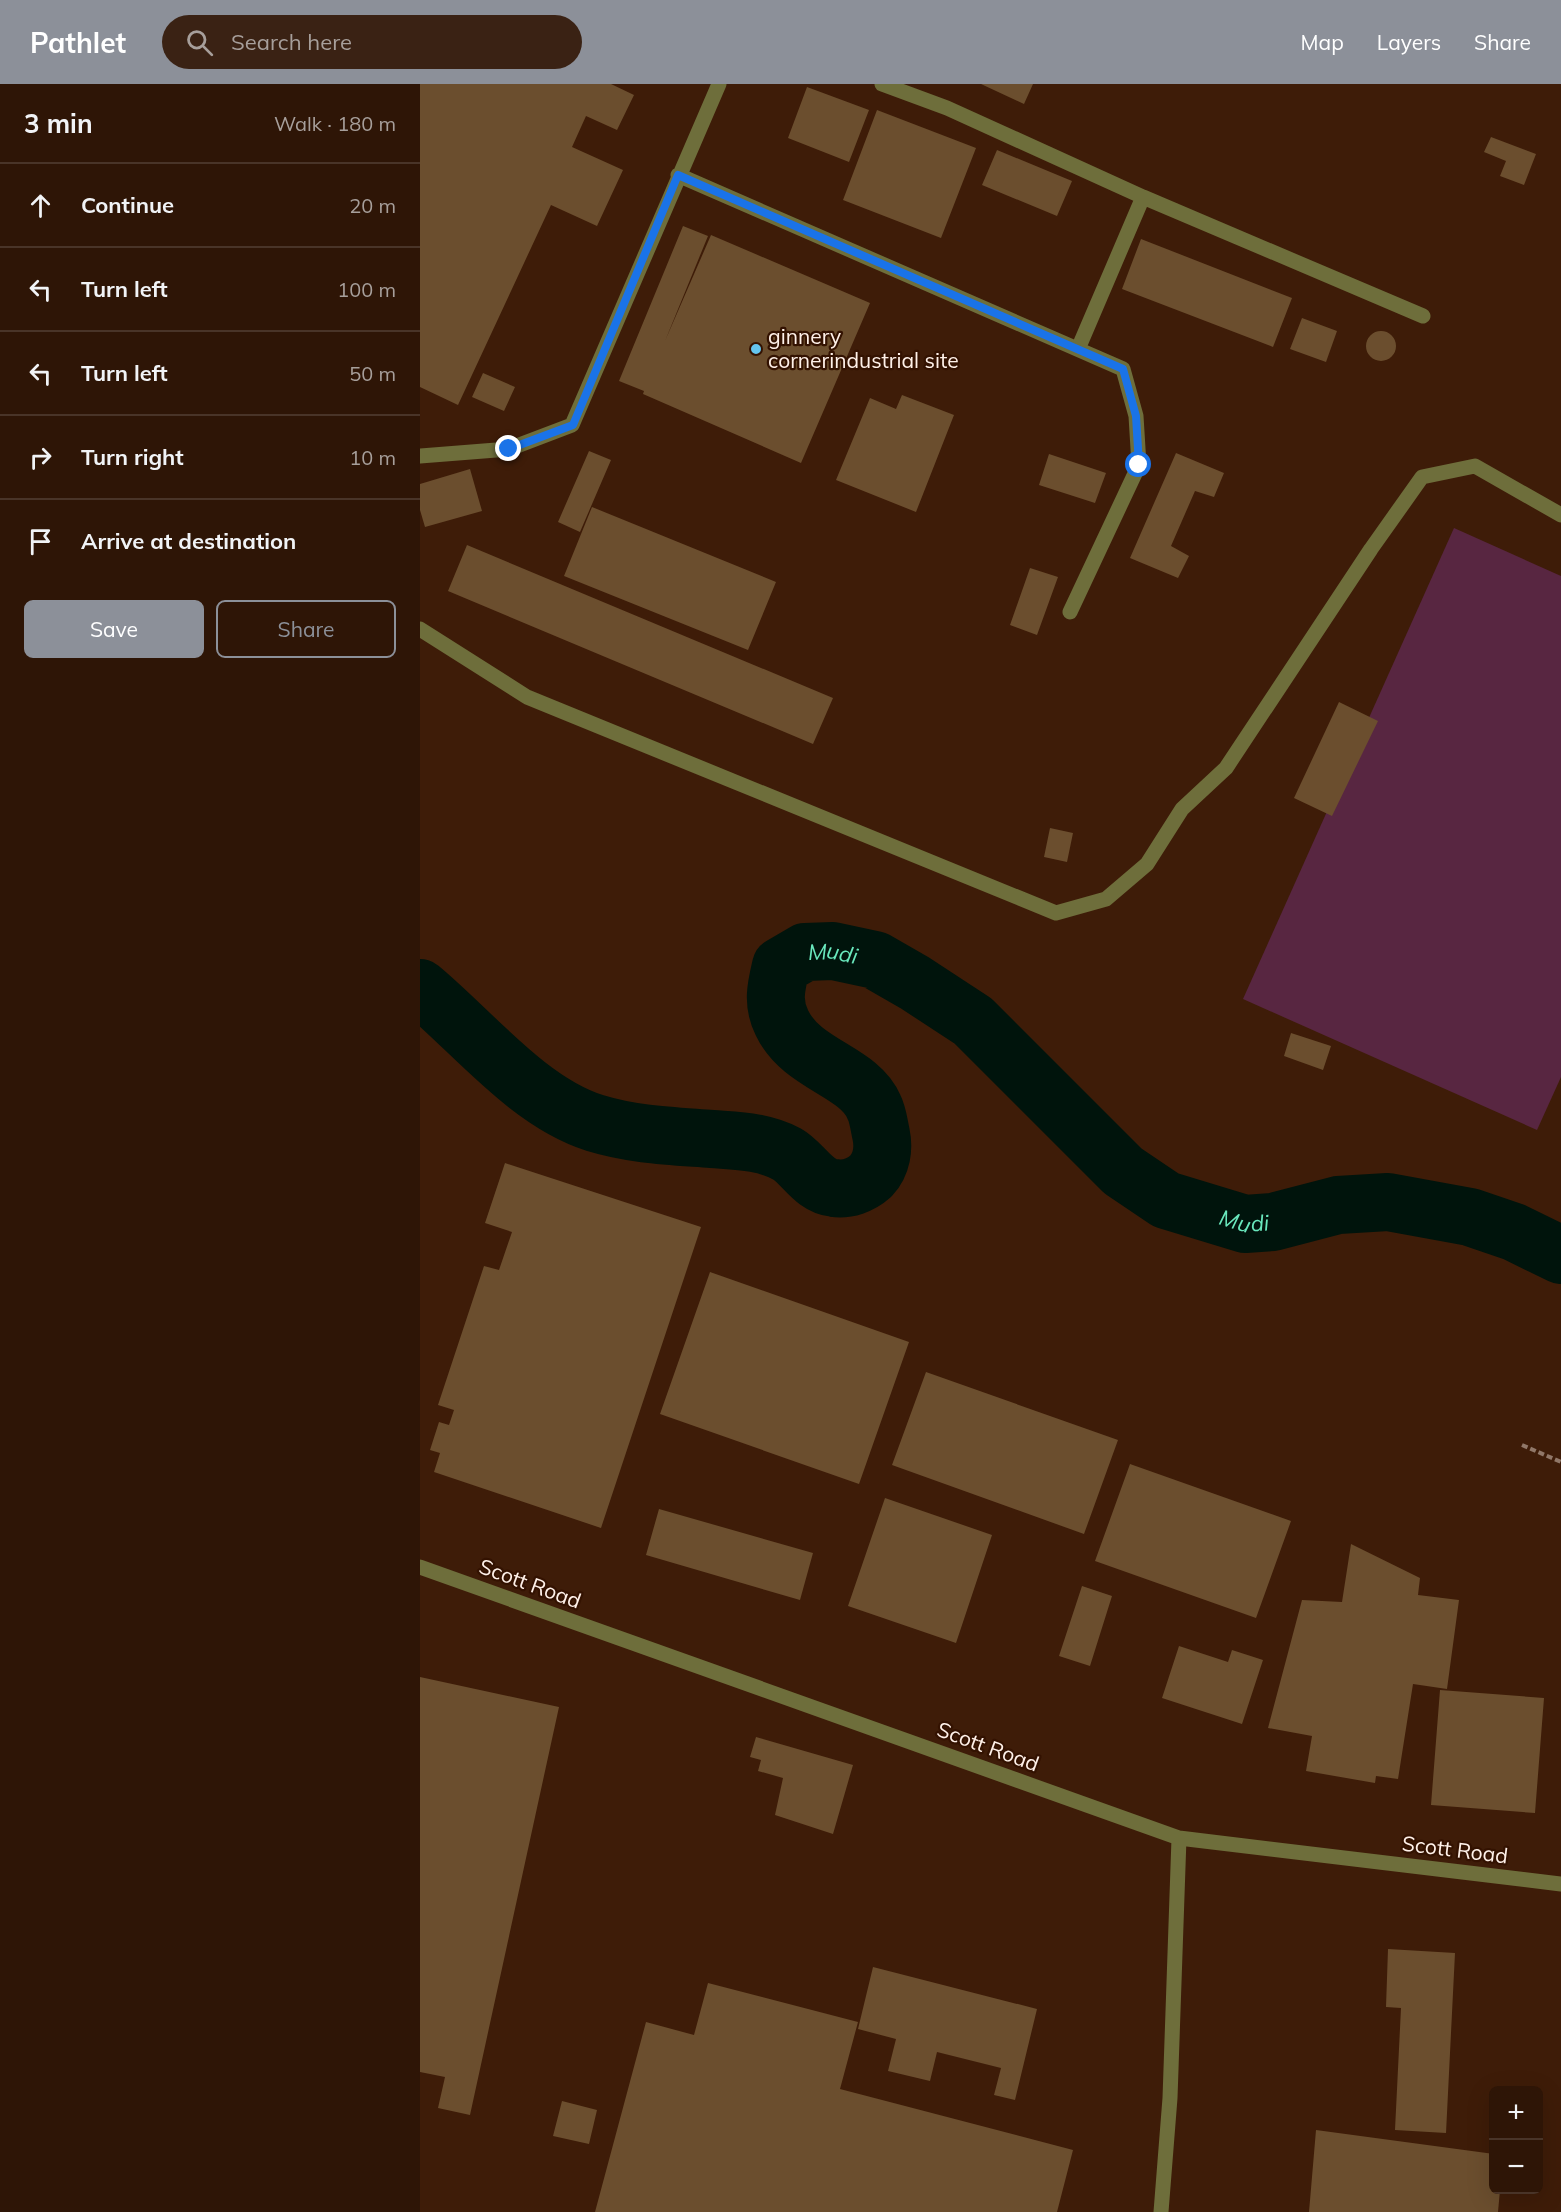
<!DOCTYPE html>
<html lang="en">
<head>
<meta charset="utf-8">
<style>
	:root { --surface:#2e1506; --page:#3a2214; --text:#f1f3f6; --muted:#a79f9b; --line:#493428; --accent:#8c9099 }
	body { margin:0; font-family:Mulish,sans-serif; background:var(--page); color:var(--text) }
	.controls { position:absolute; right:18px; bottom:18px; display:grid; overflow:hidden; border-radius:9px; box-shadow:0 6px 24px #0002 }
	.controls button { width:54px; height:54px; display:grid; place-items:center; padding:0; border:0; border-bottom:2px solid var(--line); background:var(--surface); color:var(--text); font:30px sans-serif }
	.stop { position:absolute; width:18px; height:18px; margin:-14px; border:4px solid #1a73e8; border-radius:50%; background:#fff }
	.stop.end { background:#1a73e8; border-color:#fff; box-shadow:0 2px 6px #0008 }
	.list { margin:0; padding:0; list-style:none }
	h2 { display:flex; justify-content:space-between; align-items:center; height:78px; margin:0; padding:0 24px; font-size:26px }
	h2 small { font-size:20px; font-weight:400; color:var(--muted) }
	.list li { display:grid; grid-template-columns:39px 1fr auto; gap:18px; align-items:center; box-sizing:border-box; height:84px; padding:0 24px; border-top:2px solid var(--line) }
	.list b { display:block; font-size:22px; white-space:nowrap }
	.list em { font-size:20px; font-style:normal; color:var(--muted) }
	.actions { display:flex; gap:12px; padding:18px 24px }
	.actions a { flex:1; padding:14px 0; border:2px solid var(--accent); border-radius:9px; text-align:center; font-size:21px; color:var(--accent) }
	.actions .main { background:var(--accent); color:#fff }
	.icon { flex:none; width:33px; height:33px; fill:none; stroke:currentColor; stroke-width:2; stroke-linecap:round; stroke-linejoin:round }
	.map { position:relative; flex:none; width:1141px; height:2128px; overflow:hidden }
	header { display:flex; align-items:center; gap:36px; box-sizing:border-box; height:84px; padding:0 30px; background:var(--accent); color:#fff }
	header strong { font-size:28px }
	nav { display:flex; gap:33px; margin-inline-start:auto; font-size:21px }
	.search { width:420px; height:54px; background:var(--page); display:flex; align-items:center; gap:15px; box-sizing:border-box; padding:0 21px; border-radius:33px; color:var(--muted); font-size:22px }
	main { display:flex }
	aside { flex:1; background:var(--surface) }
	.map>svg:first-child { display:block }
	.green { fill:#582641 }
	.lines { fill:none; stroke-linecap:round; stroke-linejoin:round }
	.river { stroke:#00140c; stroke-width:58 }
	.building { fill:#6b4e2e }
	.path { stroke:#907768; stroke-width:4; stroke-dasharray:6 3; stroke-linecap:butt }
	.minor { stroke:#6e6e3b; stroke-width:15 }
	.route { stroke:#1a73e8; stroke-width:8 }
	.poi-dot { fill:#65c5ee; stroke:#331201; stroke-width:2 }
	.labels { text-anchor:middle; stroke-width:4.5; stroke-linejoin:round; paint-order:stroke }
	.poi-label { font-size:21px; fill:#fff1e9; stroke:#331201; text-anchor:start }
	.street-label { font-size:21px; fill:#fff1e9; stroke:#331201 }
	.water-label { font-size:22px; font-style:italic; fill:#69e8bd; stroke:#331201 }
</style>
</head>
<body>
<header>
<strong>Pathlet</strong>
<div class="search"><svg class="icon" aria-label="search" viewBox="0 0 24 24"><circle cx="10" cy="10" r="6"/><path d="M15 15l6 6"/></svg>Search here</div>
<nav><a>Map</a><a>Layers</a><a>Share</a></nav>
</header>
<main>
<aside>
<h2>3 min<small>Walk · 180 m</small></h2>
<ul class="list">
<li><svg class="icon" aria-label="ahead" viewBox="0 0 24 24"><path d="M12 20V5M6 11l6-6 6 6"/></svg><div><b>Continue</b></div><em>20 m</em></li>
<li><svg class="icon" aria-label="left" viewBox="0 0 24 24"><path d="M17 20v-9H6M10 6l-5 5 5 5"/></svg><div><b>Turn left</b></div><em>100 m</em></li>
<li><svg class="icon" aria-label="left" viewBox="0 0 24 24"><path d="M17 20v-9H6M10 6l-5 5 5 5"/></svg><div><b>Turn left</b></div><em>50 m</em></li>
<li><svg class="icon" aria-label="right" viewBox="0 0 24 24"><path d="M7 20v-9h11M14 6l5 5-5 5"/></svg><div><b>Turn right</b></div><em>10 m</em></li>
<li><svg class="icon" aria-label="arrive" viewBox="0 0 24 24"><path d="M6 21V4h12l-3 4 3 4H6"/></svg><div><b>Arrive at destination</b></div></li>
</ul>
<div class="actions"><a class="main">Save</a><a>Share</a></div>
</aside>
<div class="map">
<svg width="1141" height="2128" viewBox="0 0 1141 2128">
	<rect width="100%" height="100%" fill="#3e1c08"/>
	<!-- green -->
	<path class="green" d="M1034,444L1141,492V993L1117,1046L823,915Z"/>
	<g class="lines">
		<!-- river -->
		<path class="river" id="s1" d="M0,904C53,948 108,1018 175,1039C214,1051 252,1052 292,1055C317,1057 343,1057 367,1070C383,1079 393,1102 414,1104C427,1106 441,1101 451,1092C462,1080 464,1064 461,1050C459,1041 458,1031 454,1023C439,987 382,981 362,939C352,919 356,903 361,882L385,868L413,867L455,876L495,899L553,937L703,1087L746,1116L825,1140L853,1138L918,1121L968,1118L1050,1133L1094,1148L1141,1171"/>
	</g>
	<!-- building -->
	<path class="building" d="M0,0H191L214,11L197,46L166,32L152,63L203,86L177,142L131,121L38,321L0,303Z
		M561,0H613L604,20Z
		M387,3L449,26L429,78L368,54Z
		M457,26L556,64L521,154L423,116Z
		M1071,53L1116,70L1104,101L1080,92L1086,77L1064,68Z
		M577,66L652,97L637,132L562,101Z
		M263,142L288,152L245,257L291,151L450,219L381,379L223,310L224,307L199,297Z
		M721,155L872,214L853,263L702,205Z
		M882,234L917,247L906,278L870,265Z
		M946 262a15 15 0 1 1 30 0a15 15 0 1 1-30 0Z
		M63,289L95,303L84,327L52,313Z
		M482,311L534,331L496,428L416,396L450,314L476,325Z
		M169,367L191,376L160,448L138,438Z
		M756,369L804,389L794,413L775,407L751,462L769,472L758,494L710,474Z
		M629,370L686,389L675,419L619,401Z
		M50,385L62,427L5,443L0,426V400Z
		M172,423L356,498L328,566L144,492Z
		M47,461L413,614L393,660L28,507Z
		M610,484L638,493L617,551L590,541Z
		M919,618L958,637L912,732L874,714Z
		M630,744L653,749L647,778L624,773Z
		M871,949L911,962L903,986L864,972Z
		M85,1079L281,1143L181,1444L14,1388L20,1369L10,1366L19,1338L29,1341L34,1326L18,1321L64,1182L79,1186L92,1148L65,1139Z
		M290,1188L489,1258L439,1400L240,1330Z
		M506,1288L698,1356L664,1450L472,1381Z
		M710,1380L871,1437L836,1534L675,1477Z
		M465,1414L572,1451L536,1559L428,1522Z
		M239,1425L393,1469L380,1516L226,1471Z
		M931,1460L1000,1494L998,1511L1039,1516L1027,1605L993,1600L978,1695L956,1692L955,1699L886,1687L892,1652L848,1644L882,1516L922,1518Z
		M662,1502L692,1512L670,1582L639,1572Z
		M759,1562L808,1578L812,1566L843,1576L822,1640L742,1614Z
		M0,1593L139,1623L50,2031L18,2024L25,1993L0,1988Z
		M1020,1606L1124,1614L1115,1729L1011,1721Z
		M336,1653L433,1681L413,1750L355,1731L363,1694L338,1687L341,1676L330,1673Z
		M968,1865L1035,1869L1026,2049L975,2046L981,1924L966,1923Z
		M453,1883L617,1925L595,2016L574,2011L581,1984L517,1968L510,1997L468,1987L476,1955L438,1945Z
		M288,1899L438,1938L420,2005L653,2066L637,2128H175L226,1938L274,1951Z
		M142,2017L177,2026L169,2060L133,2052Z
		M896,2046L1074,2070V2106H1080L1078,2128H889Z"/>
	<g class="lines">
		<!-- path -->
		<path class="path" d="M1102,1361L1141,1378"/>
		<!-- minor -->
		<path class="minor" d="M462,0L527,24L723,113L1003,232
			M258,91L703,285L716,332L719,381L650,528
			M658,265L723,113
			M0,372L89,365L152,341L299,0
			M0,545L107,613L636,829L686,815L727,780L762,725L806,684L951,465L1002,393L1055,382L1141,431
			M0,1483L759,1754L1141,1800
			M741,2128L750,2014L759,1754"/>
	</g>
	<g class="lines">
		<!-- route -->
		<path class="route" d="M89,365L153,341L258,91L703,285L716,332L719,381"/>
	</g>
	<!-- markers -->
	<circle class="poi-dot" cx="336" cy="265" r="6"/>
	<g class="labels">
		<!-- poi labels -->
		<g class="poi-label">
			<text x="348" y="260">ginnery<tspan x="348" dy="24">cornerindustrial site</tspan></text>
		</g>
		<!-- street labels -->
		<g class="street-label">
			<text transform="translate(110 1500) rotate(20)" y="7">Scott Road</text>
			<text transform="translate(568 1663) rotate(20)" y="7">Scott Road</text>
			<text transform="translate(1035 1766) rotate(7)" y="7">Scott Road</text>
		</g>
		<!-- water labels -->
		<g class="water-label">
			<text dy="8" stroke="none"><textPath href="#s1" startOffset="831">Mudi</textPath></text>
			<text dy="8" stroke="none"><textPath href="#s1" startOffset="1335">Mudi</textPath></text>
		</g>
	</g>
</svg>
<div class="controls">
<button>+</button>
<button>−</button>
</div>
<div class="stop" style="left:719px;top:381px"></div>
<div class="stop end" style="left:89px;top:365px"></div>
</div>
</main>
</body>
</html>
